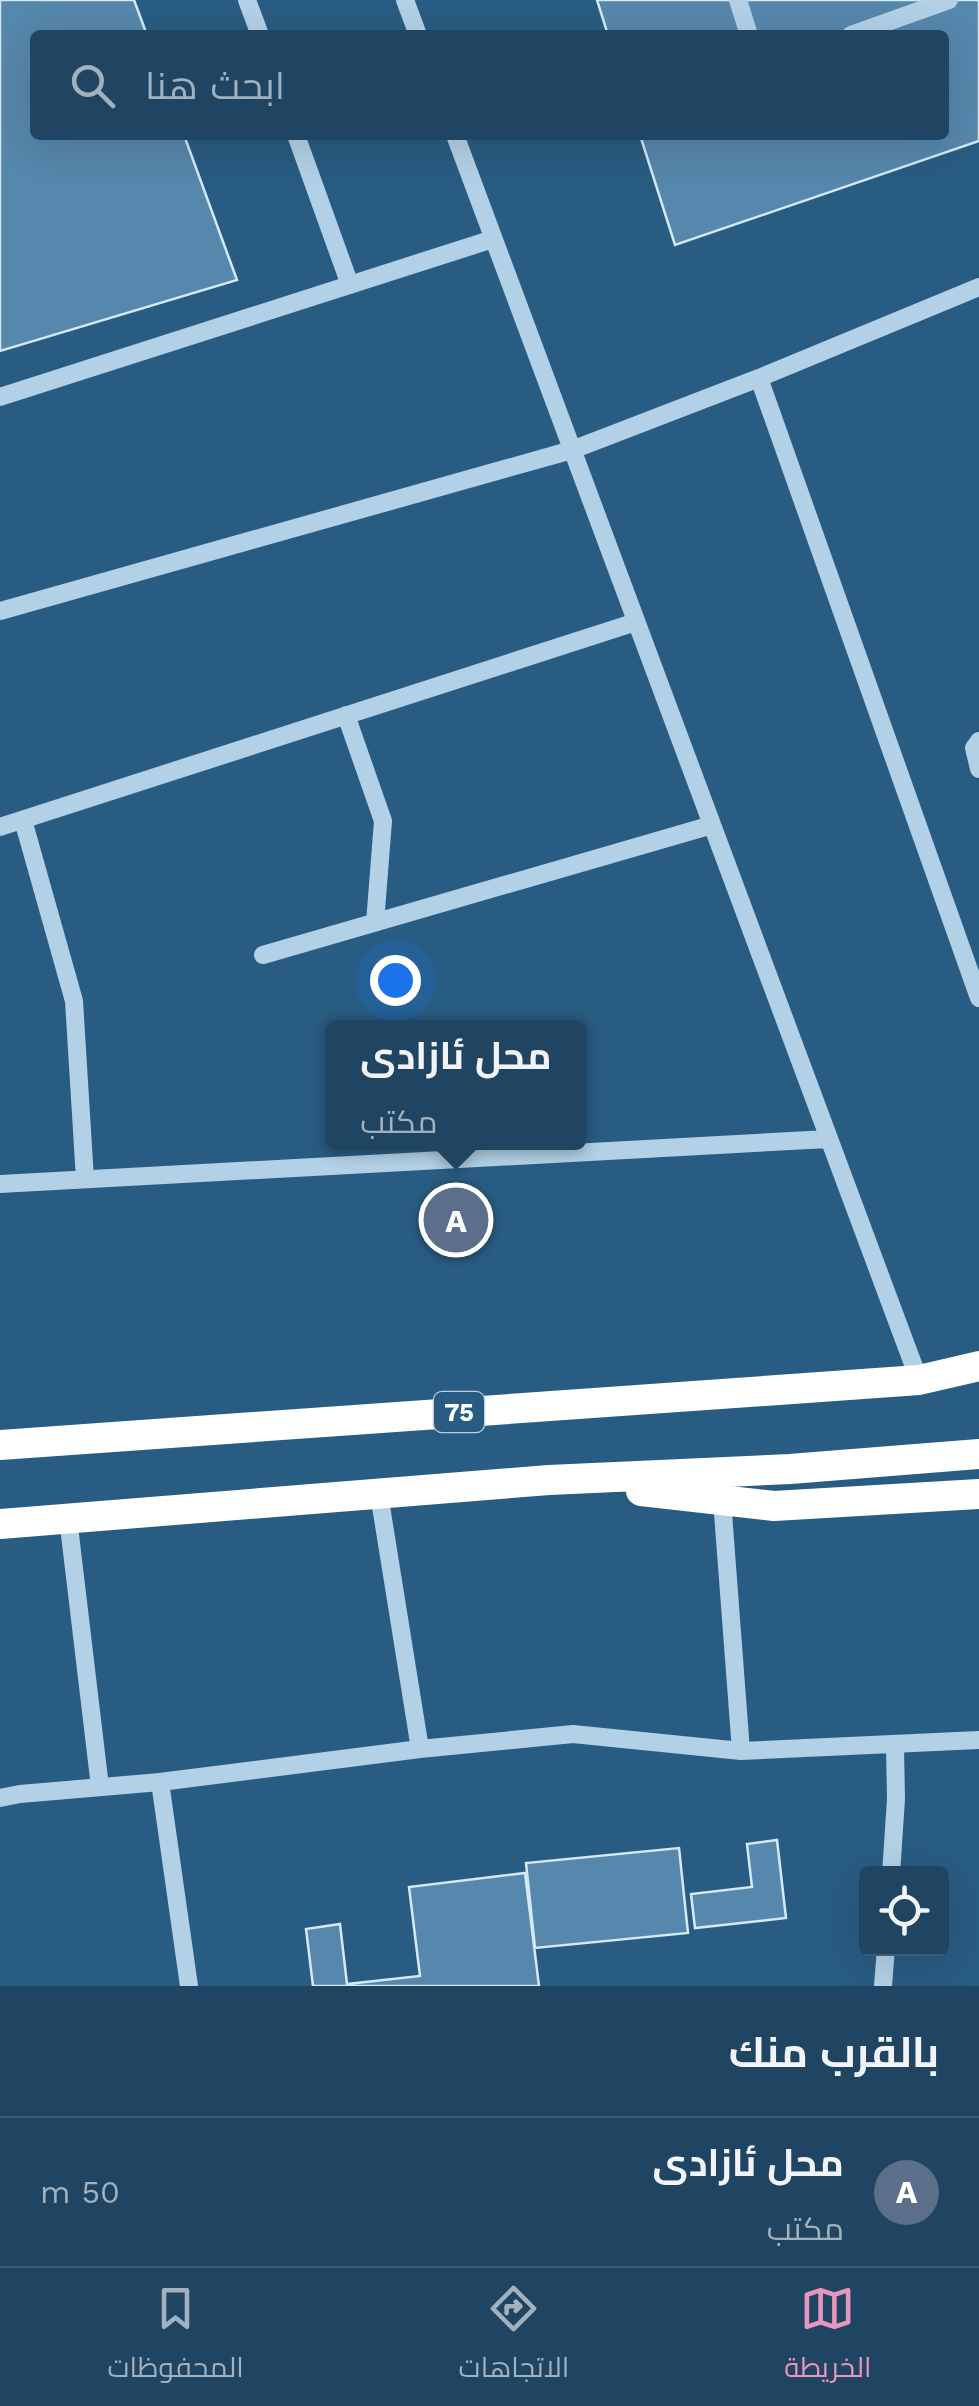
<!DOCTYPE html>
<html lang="ar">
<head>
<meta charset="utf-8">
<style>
	:root { --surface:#1f4562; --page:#2c4f6b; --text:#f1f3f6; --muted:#a1b1be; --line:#3c5d77; --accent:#e797bd }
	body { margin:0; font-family:"Work Sans",Cairo,sans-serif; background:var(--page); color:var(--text); direction:rtl }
	.controls { position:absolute; right:30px; bottom:30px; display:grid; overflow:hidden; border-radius:10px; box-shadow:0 10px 40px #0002 }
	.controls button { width:90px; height:90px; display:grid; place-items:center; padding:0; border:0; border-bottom:2px solid var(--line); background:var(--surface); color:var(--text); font:50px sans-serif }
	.you { position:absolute; left:395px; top:980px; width:35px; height:35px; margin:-25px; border:8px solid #fff; border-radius:50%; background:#1a73e8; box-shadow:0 0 0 15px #1a73e833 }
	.badge { display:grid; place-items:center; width:65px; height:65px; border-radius:50%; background:var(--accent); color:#fff; font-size:32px; font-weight:700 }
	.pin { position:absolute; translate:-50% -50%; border:5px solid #fff; box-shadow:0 2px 10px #0006 }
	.popup { position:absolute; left:326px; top:1020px; width:260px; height:130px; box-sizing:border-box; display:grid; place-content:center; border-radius:10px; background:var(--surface); filter:drop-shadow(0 2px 8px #0005); font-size:32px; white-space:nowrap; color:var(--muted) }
	.popup b { font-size:38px; color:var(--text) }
	.popup::after { content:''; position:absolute; left:50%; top:100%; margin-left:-20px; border:20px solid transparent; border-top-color:var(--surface) }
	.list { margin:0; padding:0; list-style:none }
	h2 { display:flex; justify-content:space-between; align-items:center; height:130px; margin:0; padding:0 40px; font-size:42px }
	h2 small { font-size:32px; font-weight:400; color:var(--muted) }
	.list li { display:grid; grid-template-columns:65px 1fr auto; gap:30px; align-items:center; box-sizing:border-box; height:150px; padding:0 40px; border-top:2px solid var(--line) }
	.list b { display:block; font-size:38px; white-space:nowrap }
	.list p { margin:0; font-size:32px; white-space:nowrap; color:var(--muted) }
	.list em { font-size:32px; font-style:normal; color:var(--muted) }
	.icon { flex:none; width:55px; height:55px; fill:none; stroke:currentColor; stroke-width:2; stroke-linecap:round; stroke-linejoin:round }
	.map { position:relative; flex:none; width:979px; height:1986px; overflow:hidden; direction:ltr }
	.search { position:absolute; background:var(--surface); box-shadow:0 10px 40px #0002; left:30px; right:30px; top:30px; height:110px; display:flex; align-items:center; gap:25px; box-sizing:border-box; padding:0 35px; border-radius:10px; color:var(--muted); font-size:38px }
	.sheet { height:280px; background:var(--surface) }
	nav { display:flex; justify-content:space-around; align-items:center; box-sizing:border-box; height:140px; border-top:2px solid var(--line); background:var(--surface); font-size:28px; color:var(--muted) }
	nav a { display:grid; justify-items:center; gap:5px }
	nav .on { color:var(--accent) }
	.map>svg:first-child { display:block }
	.building { fill:#5687ac; stroke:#d5e8f5; stroke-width:2.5 }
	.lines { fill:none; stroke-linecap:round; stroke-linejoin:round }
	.minor { stroke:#b2d0e6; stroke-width:18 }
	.highway { stroke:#fff; stroke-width:30 }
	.labels { text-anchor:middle; stroke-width:9; stroke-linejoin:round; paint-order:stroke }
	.shield { fill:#295c82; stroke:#bfceda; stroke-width:2.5 }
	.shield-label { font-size:25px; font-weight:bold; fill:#fff }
</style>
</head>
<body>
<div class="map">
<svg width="979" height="1986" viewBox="0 0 979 1986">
	<rect width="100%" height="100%" fill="#295c82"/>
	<!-- building -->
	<path class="building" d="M0,0H134L147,35H35V135H184L237,280L0,351Z
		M597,0H979V141L675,245L640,135H944V35H608Z
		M777,1840L786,1918L695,1928L691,1894L752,1887L747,1844Z
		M679,1848L688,1933L535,1948L526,1863Z
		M525,1873L539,1986H313L306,1929L340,1924L347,1984L420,1976L409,1887Z"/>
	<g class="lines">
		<!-- minor -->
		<path class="minor" d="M247,0L260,35
			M405,0L418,35
			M738,0L749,35
			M851,35L949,0
			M296,135L350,285
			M455,135L919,1380
			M759,378L979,998
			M0,397L493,239
			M0,611L572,450L759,378L979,287
			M346,715L383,821L375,923
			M979,741L974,748L979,769
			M23,820L74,1001L85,1179
			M0,827L636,622
			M263,955L712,825
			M0,1184L828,1139
			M379,1494L420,1749
			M722,1500L741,1751
			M68,1518L100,1787
			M160,1782L189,1986
			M0,1798L20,1794L160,1782L420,1749L573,1734L741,1751L979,1740
			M891,1874L896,1799L895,1746
			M883,1986L886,1948"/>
		<!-- highway -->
		<path class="highway" d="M0,1445L919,1380L979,1366
			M641,1491L774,1506L979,1494
			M0,1524L549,1480L790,1469L979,1454"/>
	</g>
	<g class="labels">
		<!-- shield labels -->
		<rect class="shield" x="434" y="1392" width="50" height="40" rx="8"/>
		<g class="shield-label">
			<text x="459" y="1421">75</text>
		</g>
	</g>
</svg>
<div class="controls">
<button><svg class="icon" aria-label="locate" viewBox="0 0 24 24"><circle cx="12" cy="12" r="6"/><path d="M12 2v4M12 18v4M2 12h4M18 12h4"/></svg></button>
</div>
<div class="you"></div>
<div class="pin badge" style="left:456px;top:1220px;background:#5c6f8a">A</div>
<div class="popup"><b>محل ئازادى</b>مكتب</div>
<div class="search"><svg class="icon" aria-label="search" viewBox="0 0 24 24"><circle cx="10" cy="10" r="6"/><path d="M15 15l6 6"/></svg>ابحث هنا</div>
</div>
<section class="sheet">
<h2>بالقرب منك<small></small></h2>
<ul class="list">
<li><span class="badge" style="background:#5c6f8a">A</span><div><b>محل ئازادى</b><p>مكتب</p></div><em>50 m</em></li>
</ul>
</section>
<nav>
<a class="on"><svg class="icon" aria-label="map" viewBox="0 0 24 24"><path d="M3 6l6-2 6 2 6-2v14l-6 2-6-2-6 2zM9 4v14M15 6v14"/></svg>الخريطة</a>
<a><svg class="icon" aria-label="directions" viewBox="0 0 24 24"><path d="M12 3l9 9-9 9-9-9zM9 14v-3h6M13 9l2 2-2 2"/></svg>الاتجاهات</a>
<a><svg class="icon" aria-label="saved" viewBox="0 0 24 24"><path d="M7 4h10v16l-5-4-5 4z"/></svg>المحفوظات</a>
</nav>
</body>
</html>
